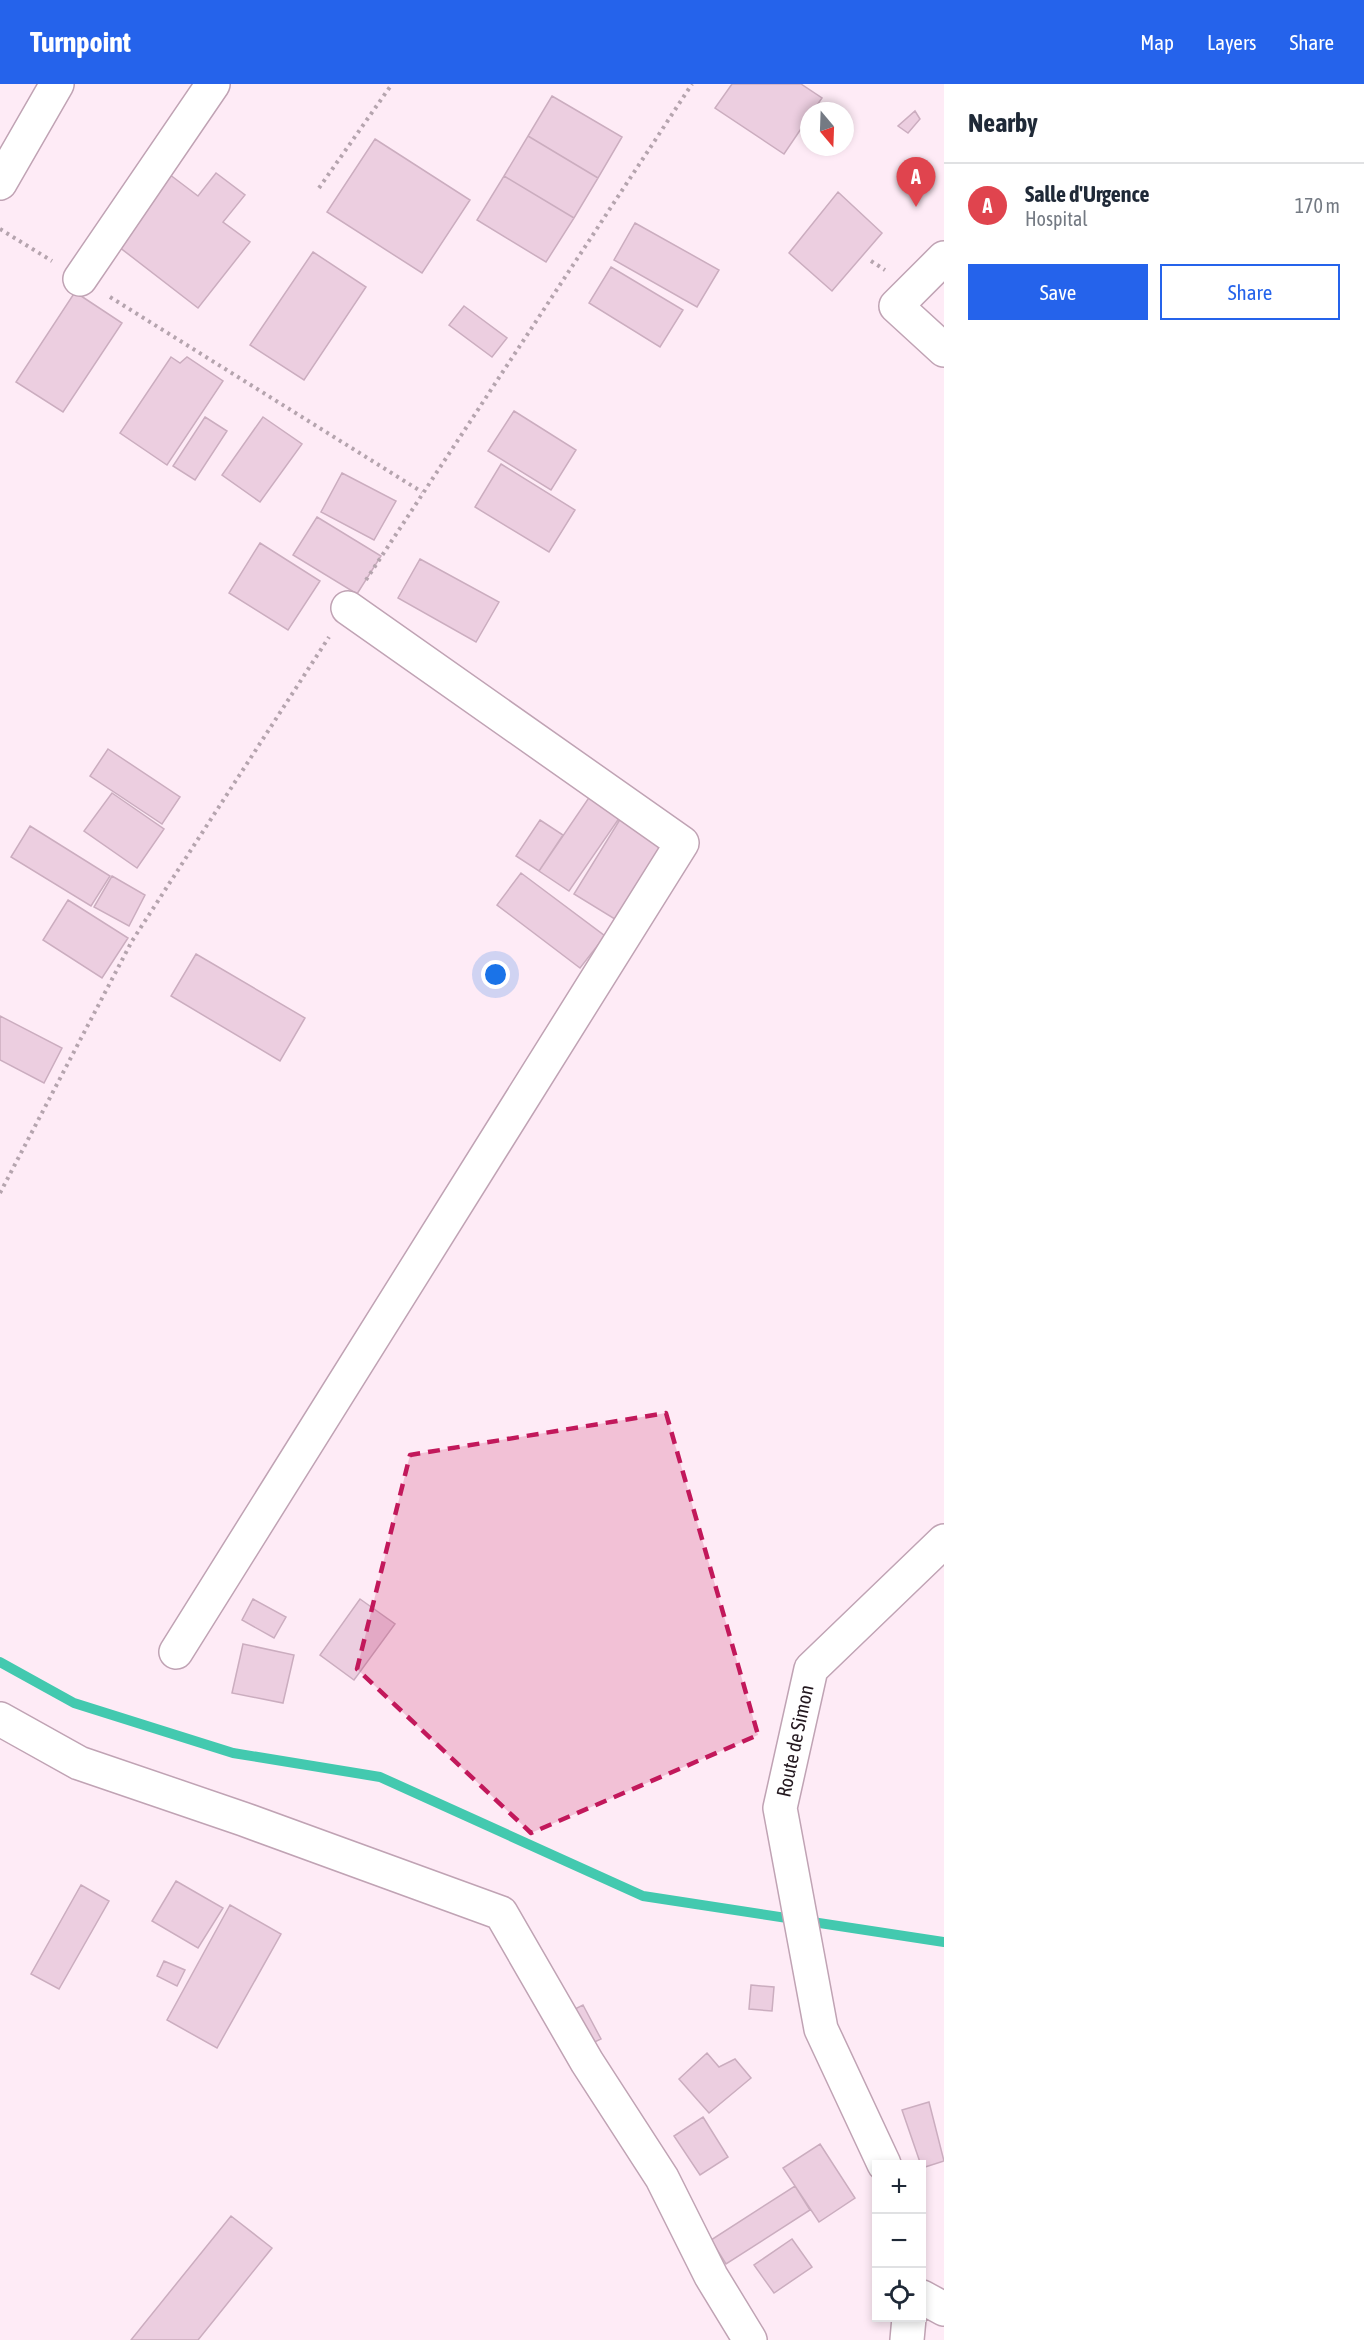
<!DOCTYPE html>
<html lang="en">
<head>
<meta charset="utf-8">
<style>
	:root { --surface:#fff; --page:#f6f6f7; --text:#1f2937; --muted:#747a83; --line:#e0e1e3; --accent:#2563eb }
	body { margin:0; font-family:"Asap Condensed",sans-serif; background:var(--page); color:var(--text) }
	.controls { position:absolute; right:18px; bottom:18px; display:grid; overflow:hidden; border-radius:0px; box-shadow:0 3px 9px #0003 }
	.controls button { width:54px; height:54px; display:grid; place-items:center; padding:0; border:0; border-bottom:2px solid var(--line); background:var(--surface); color:var(--text); font:30px sans-serif }
	.compass { position:absolute; left:800px; top:18px; width:54px; height:54px; border-radius:50%; background:var(--surface); box-shadow:0 3px 9px #0003; rotate:161deg }
	.you { position:absolute; left:496px; top:891px; width:21px; height:21px; margin:-15px; border:4px solid #fff; border-radius:50%; background:#1a73e8; box-shadow:0 0 0 9px #1a73e833 }
	.badge { display:grid; place-items:center; width:39px; height:39px; border-radius:50%; background:var(--accent); color:#fff; font-size:20px; font-weight:700 }
	.pin { position:absolute; translate:-50% -50px; filter:drop-shadow(0 2px 3px #0008) }
	.pin::after { content:''; position:absolute; top:32px; width:21px; height:18px; background:inherit; clip-path:polygon(0 0,100% 0,50% 100%) }
	.list { margin:0; padding:0; list-style:none }
	h2 { display:flex; justify-content:space-between; align-items:center; height:78px; margin:0; padding:0 24px; font-size:26px }
	h2 small { font-size:20px; font-weight:400; color:var(--muted) }
	.list li { display:grid; grid-template-columns:39px 1fr auto; gap:18px; align-items:center; box-sizing:border-box; height:84px; padding:0 24px; border-top:2px solid var(--line) }
	.list b { display:block; font-size:22px; white-space:nowrap }
	.list p { margin:0; font-size:20px; white-space:nowrap; color:var(--muted) }
	.list em { font-size:20px; font-style:normal; color:var(--muted) }
	.actions { display:flex; gap:12px; padding:18px 24px }
	.actions a { flex:1; padding:14px 0; border:2px solid var(--accent); border-radius:0px; text-align:center; font-size:21px; color:var(--accent) }
	.actions .main { background:var(--accent); color:#fff }
	.icon { flex:none; width:33px; height:33px; fill:none; stroke:currentColor; stroke-width:2; stroke-linecap:round; stroke-linejoin:round }
	.map { position:relative; flex:none; width:944px; height:2256px; overflow:hidden }
	header { display:flex; align-items:center; gap:36px; box-sizing:border-box; height:84px; padding:0 30px; background:var(--accent); color:#fff }
	header strong { font-size:28px }
	nav { display:flex; gap:33px; margin-inline-start:auto; font-size:21px }
	main { display:flex }
	aside { flex:1; background:var(--surface) }
	.map>svg:first-child { display:block }
	.lines { fill:none; stroke-linecap:round; stroke-linejoin:round }
	.stream { stroke:#43c9af; stroke-width:10 }
	.building { fill:#eccee0; stroke:#cbadbf; stroke-width:1.5 }
	.minor-casing { stroke:#c0a3b4; stroke-width:36 }
	.path { stroke:#b5a4ae; stroke-width:4; stroke-dasharray:3 4.5; stroke-linecap:butt }
	.minor { stroke:#fff; stroke-width:33 }
	.marked { fill:#c2185b; fill-opacity:0.2; stroke:#c2185b; stroke-width:4.5; stroke-dasharray:12 8; stroke-linejoin:round }
	.labels { text-anchor:middle; stroke-width:4.5; stroke-linejoin:round; paint-order:stroke }
	.street-label { font-size:20px; fill:#23181f; stroke:#fff }
</style>
</head>
<body>
<header>
<strong>Turnpoint</strong>
<nav><a>Map</a><a>Layers</a><a>Share</a></nav>
</header>
<main>
<div class="map">
<svg width="944" height="2256" viewBox="0 0 944 2256">
	<rect width="100%" height="100%" fill="#feebf6"/>
	<g class="lines">
		<!-- stream -->
		<path class="stream" d="M0,1578L74,1619L233,1669L380,1693L643,1812L944,1858"/>
	</g>
	<!-- building -->
	<path class="building" d="M732,0H801L822,14L813,27H809V33L784,70L715,24Z
		M552,12L622,53L598,94L528,52Z
		M915,27L920,35L908,49L898,42Z
		M528,52L598,94L574,134L504,92Z
		M375,55L470,116L422,189L327,128Z
		M165,87L198,112L216,89L245,111L223,138L250,158L198,224L110,156Z
		M504,92L574,134L546,178L477,136Z
		M838,108L882,149L832,207L789,169Z
		M635,139L719,186L697,223L614,176Z
		M313,168L366,203L304,296L250,261Z
		M611,183L683,226L660,263L589,219Z
		M75,208L122,239L63,328L16,298Z
		M464,222L507,254L492,273L449,241Z
		M171,273L180,279L187,273L223,297L167,381L120,349Z
		M514,327L576,366L551,406L488,367Z
		M205,333L227,347L195,396L173,382Z
		M263,333L302,360L260,418L222,391Z
		M501,380L575,426L549,468L475,423Z
		M342,389L396,417L374,456L321,428Z
		M317,433L381,472L357,510L293,471Z
		M260,459L320,497L288,546L229,509Z
		M420,475L499,518L476,558L398,514Z
		M108,665L180,713L162,740L90,692Z
		M601,696L631,717L569,807L539,787Z
		M112,709L164,745L137,784L84,747Z
		M632,716L677,743L618,837L574,810Z
		M540,736L563,751L539,787L516,772Z
		M30,742L110,792L91,822L11,773Z
		M521,789L605,852L580,884L497,821Z
		M112,792L145,811L129,842L94,823Z
		M68,816L128,854L102,894L43,856Z
		M196,870L305,934L280,977L171,912Z
		M0,932L62,964L44,999L0,976Z
		M253,1515L286,1533L274,1554L242,1536Z
		M360,1515L395,1540L354,1596L320,1571Z
		M243,1560L294,1571L283,1619L232,1609Z
		M176,1797L223,1824L198,1864L152,1837Z
		M81,1801L109,1817L59,1905L31,1890Z
		M230,1821L281,1850L217,1964L167,1936Z
		M164,1877L185,1886L177,1902L157,1892Z
		M751,1901L774,1903L772,1927L749,1925Z
		M583,1921L601,1955L580,1965L563,1931Z
		M707,1969L719,1983L735,1975L751,1994L709,2029L679,1995Z
		M929,2018L944,2077L922,2084L902,2026Z
		M703,2033L728,2073L700,2091L674,2052Z
		M820,2060L855,2114L819,2138L783,2084Z
		M795,2102L810,2126L726,2180L711,2156Z
		M231,2132L272,2164L198,2256H131Z
		M792,2155L812,2183L774,2209L754,2181Z"/>
	<g class="lines">
		<!-- minor casing -->
		<g class="minor-casing">
			<path id="minor" d="M0,99L57,0
				M944,174L896,222L944,266
				M80,195L213,0
				M176,1568L682,759L348,524
				M0,1635L79,1679L243,1735L501,1829L587,1978L662,2094L711,2192L750,2256
				M884,2080L821,1945L780,1724L811,1585L944,1457
				M922,2213L944,2225
				M907,2256L909,2234"/>
		</g>
		<!-- path -->
		<path class="path" d="M319,104L392,0
			M0,145L52,177
			M871,177L885,186
			M110,213L422,408
			M366,496L692,0
			M0,1109L132,857L329,553"/>
		<!-- minor -->
		<use href="#minor" class="minor"/>
	</g>
	<!-- marked area -->
	<path class="marked" d="M666,1329L758,1651L531,1749L357,1585L410,1371Z"/>
	<g class="labels">
		<!-- street labels -->
		<g class="street-label">
			<text transform="translate(795 1657) rotate(-78)" y="7">Route de Simon</text>
		</g>
	</g>
</svg>
<div class="controls">
<button>+</button>
<button>−</button>
<button><svg class="icon" aria-label="locate" viewBox="0 0 24 24"><circle cx="12" cy="12" r="6"/><path d="M12 2v4M12 18v4M2 12h4M18 12h4"/></svg></button>
</div>
<svg class="compass" viewBox="-18 -18 36 36"><path d="M0-13l5 13h-10z" fill="#e53935"/><path d="M0 13l5-13h-10z" fill="#747a83"/></svg>
<div class="you"></div>
<div class="pin badge" style="left:916px;top:123px;background:#e0444e">A</div>
</div>
<aside>
<h2>Nearby<small></small></h2>
<ul class="list">
<li><span class="badge" style="background:#e0444e">A</span><div><b>Salle d'Urgence</b><p>Hospital</p></div><em>170 m</em></li>
</ul>
<div class="actions"><a class="main">Save</a><a>Share</a></div>
</aside>
</main>
</body>
</html>
